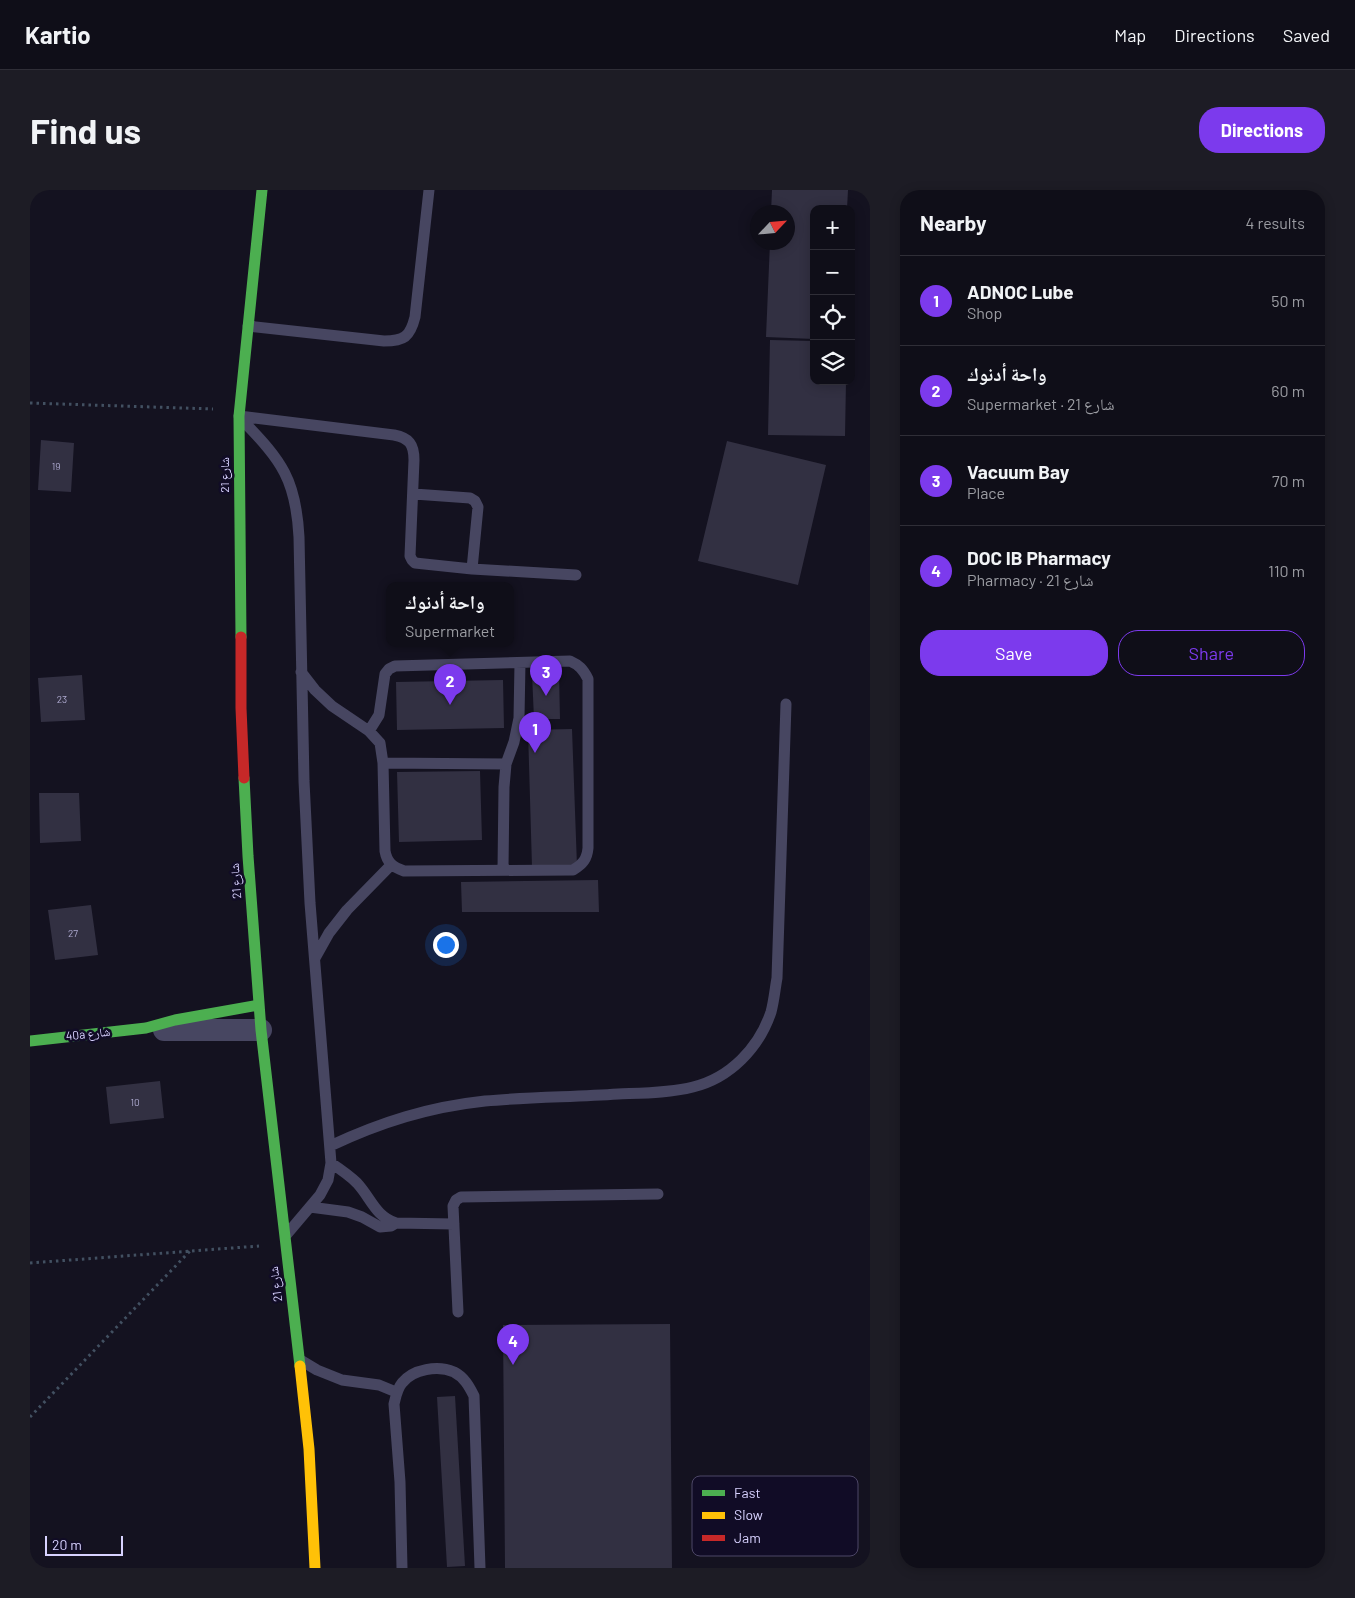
<!DOCTYPE html>
<html lang="en">
<head>
<meta charset="utf-8">
<style>
	:root { --surface:#0f0e18; --page:#1d1c25; --text:#f1f3f6; --muted:#9b9ca2; --line:#2f2e37; --accent:#7c3aed }
	body { margin:0; font-family:Barlow,"Noto Naskh Arabic",sans-serif; background:var(--page); color:var(--text) }
	.controls { position:absolute; right:15px; top:15px; display:grid; overflow:hidden; border-radius:10px; box-shadow:0 2px 12px #0003 }
	.controls button { width:45px; height:45px; display:grid; place-items:center; padding:0; border:0; border-bottom:1px solid var(--line); background:var(--surface); color:var(--text); font:25px sans-serif }
	.compass { position:absolute; left:720px; top:15px; width:45px; height:45px; border-radius:50%; background:var(--surface); box-shadow:0 2px 12px #0003; rotate:64deg }
	.scale { position:absolute; left:15px; bottom:12px; width:78px; box-sizing:border-box; padding-left:5px; border:2px solid #d8d2ff; border-top:0; font-size:14px; line-height:18px; white-space:nowrap; color:#d8d2ff; -webkit-text-stroke:4px #110c26; paint-order:stroke }
	.you { position:absolute; left:415px; top:754px; width:18px; height:18px; margin:-12px; border:4px solid #fff; border-radius:50%; background:#1a73e8; box-shadow:0 0 0 8px #1a73e833 }
	.badge { display:grid; place-items:center; width:32px; height:32px; border-radius:50%; background:var(--accent); color:#fff; font-size:16px; font-weight:700 }
	.pin { position:absolute; translate:-50% -41px; filter:drop-shadow(0 1px 2px #0008) }
	.pin::after { content:''; position:absolute; top:26px; width:18px; height:15px; background:inherit; clip-path:polygon(0 0,100% 0,50% 100%) }
	.popup { position:absolute; left:356px; top:392px; width:128px; height:65px; box-sizing:border-box; display:grid; place-content:center; border-radius:10px; background:var(--surface); filter:drop-shadow(0 1px 4px #0005); font-size:16px; white-space:nowrap; color:var(--muted) }
	.popup b { font-size:19px; color:var(--text) }
	.popup::after { content:''; position:absolute; left:50%; top:100%; margin-left:-10px; border:10px solid transparent; border-top-color:var(--surface) }
	.list { margin:0; padding:0; list-style:none }
	h2 { display:flex; justify-content:space-between; align-items:center; height:65px; margin:0; padding:0 20px; font-size:21px }
	h2 small { font-size:16px; font-weight:400; color:var(--muted) }
	.list li { display:grid; grid-template-columns:32px 1fr auto; gap:15px; align-items:center; box-sizing:border-box; height:90px; padding:0 20px; border-top:1px solid var(--line) }
	.list b { display:block; font-size:19px; white-space:nowrap }
	.list p { margin:0; font-size:16px; white-space:nowrap; color:var(--muted) }
	.list em { font-size:16px; font-style:normal; color:var(--muted) }
	.actions { display:flex; gap:10px; padding:15px 20px }
	.actions a { flex:1; padding:11px 0; border:1px solid var(--accent); border-radius:20px; text-align:center; font-size:18px; color:var(--accent) }
	.actions .main { background:var(--accent); color:#fff }
	.icon { flex:none; width:28px; height:28px; fill:none; stroke:currentColor; stroke-width:2; stroke-linecap:round; stroke-linejoin:round }
	.map { position:relative; flex:none; width:840px; height:1378px; overflow:hidden; border-radius:20px }
	header { display:flex; align-items:center; gap:30px; box-sizing:border-box; height:70px; padding:0 25px; background:var(--surface); border-bottom:1px solid var(--line) }
	header strong { font-size:24px }
	nav { display:flex; gap:28px; margin-inline-start:auto; font-size:18px }
	.intro { display:flex; align-items:center; justify-content:space-between; box-sizing:border-box; height:120px; padding:0 30px }
	h1 { margin:0; font-size:35px }
	.button { padding:12px 22px; border-radius:20px; background:var(--accent); color:#fff; font-size:18px; font-weight:700 }
	main { display:flex; gap:30px; padding:0 30px }
	aside { flex:1; background:var(--surface); border-radius:20px; box-shadow:0 2px 12px #0003 }
	.map>svg:first-child { display:block }
	.building { fill:#323042 }
	.lines { fill:none; stroke-linecap:round; stroke-linejoin:round }
	.path { stroke:#425061; stroke-width:3; stroke-dasharray:2.5 4; stroke-linecap:butt }
	.lane { stroke:#474661; stroke-width:11 }
	.street { stroke:#474661; stroke-width:22 }
	.fast { stroke:#4caf50; stroke-width:11 }
	.slow { stroke:#ffc107; stroke-width:11 }
	.jam { stroke:#c62828; stroke-width:11 }
	.labels { text-anchor:middle; stroke-width:5; stroke-linejoin:round; paint-order:stroke }
	.number-label { font-size:10px; fill:#aeaad0 }
	.street-label { font-size:12px; fill:#d8d2ff; stroke:#110c26 }
	.key { fill:#110c26; stroke:#4d4767; stroke-width:1 }
	.key-label { font-size:14px; fill:#d8d2ff }
</style>
</head>
<body>
<header>
<strong>Kartio</strong>
<nav><a>Map</a><a>Directions</a><a>Saved</a></nav>
</header>
<div class="intro"><h1>Find us</h1><a class="button">Directions</a></div>
<main>
<div class="map">
<svg width="840" height="1378" viewBox="0 0 840 1378">
	<rect width="100%" height="100%" fill="#141220"/>
	<!-- building -->
	<path class="building" d="M742,0H818L817,19H784V149L736,147L740,52H758V22H741Z
		M740,150L784,151V191H816L815,246L738,245Z
		M11,250L44,253L41,302L8,300Z
		M697,251L796,275L768,395L668,371Z
		M529,483L530,529H504L502,484Z
		M52,485L55,530L11,532L8,488Z
		M473,490L474,538L367,540L366,492Z
		M542,539L547,676L502,677L498,540Z
		M450,581L452,650L369,652L367,582Z
		M9,603H49L51,651L10,653Z
		M568,690L569,722H432L431,692Z
		M61,715L68,765L25,770L18,720Z
		M130,891L134,928L80,934L76,897Z
		M640,1134L642,1378H475L473,1135Z
		M425,1206L435,1376L417,1377L407,1207Z"/>
	<g class="lines">
		<!-- path -->
		<path class="path" d="M0,213L183,219
			M0,1073L229,1056
			M0,1227L160,1061"/>
		<!-- lane -->
		<path class="lane" d="M218,136L354,151C374,151 380,147 385,127L399,0
			M209,226L364,245C379,248 384,254 384,270L380,366L382,370L385,373L442,379L546,385
			M213,231C252,271 266,290 269,347L274,591L280,713L301,973L298,990L290,1005L257,1044
			M384,304L440,308L445,311L448,317L442,379
			M271,482L285,500L302,516L339,541L350,553L353,573L355,661C357,673 363,677 374,681L543,680C553,674 557,669 558,658V489C553,479 549,475 540,471L365,476L359,479L355,484L349,525L339,541
			M353,573L476,574
			M473,679L474,597L476,574L484,552L489,528L490,473
			M285,768L299,743L317,720L361,675
			M300,956C351,932 399,917 455,911C499,907 544,907 588,904C612,903 639,903 663,897C700,888 729,858 741,822C744,811 745,799 747,788L756,514
			M301,973C310,979 319,985 327,993C341,1008 345,1026 366,1033L424,1034
			M280,1017L318,1022L332,1027L350,1037L361,1036L366,1033
			M428,1122L423,1016L426,1010L431,1007L628,1004
			M272,1171L287,1180L312,1190L349,1195L366,1202
			M372,1378L370,1292L364,1214C366,1206 367,1199 372,1193C383,1179 408,1175 424,1182C434,1187 439,1196 444,1206L450,1378"/>
		<!-- street -->
		<path class="street" d="M134,840H231"/>
		<!-- fast -->
		<path class="fast" d="M211,447L209,226L232,0
			M214,588L218,666L231,840L270,1176
			M0,851L116,838L145,830L229,815"/>
		<!-- slow -->
		<path class="slow" d="M270,1176L279,1259L285,1378"/>
		<!-- jam -->
		<path class="jam" d="M211,447V518L214,588"/>
	</g>
	<g class="labels">
		<!-- number labels -->
		<g class="number-label">
			<text x="26" y="280">19</text>
			<text x="32" y="513">23</text>
			<text x="43" y="747">27</text>
			<text x="105" y="916">10</text>
		</g>
		<!-- street labels -->
		<g class="street-label">
			<text transform="translate(195 285) rotate(-90)" y="4">شارع 21</text>
			<text transform="translate(206 691) rotate(-94)" y="4">شارع 21</text>
			<text transform="translate(58 844) rotate(-6)" y="4">40a شارع</text>
			<text transform="translate(246 1094) rotate(-97)" y="4">شارع 21</text>
		</g>
	</g>
	<!-- legend -->
	<rect x="662" y="1286" width="166" height="80" rx="8" class="key"/>
	<rect x="672" y="1300" width="23" height="6" fill="#4caf50"/>
	<rect x="672" y="1322" width="23" height="7" fill="#ffc107"/>
	<rect x="672" y="1345" width="23" height="6" fill="#c62828"/>
	<g class="key-label">
		<text x="704" y="1308">Fast</text>
		<text x="704" y="1330">Slow</text>
		<text x="704" y="1353">Jam</text>
	</g>
</svg>
<div class="controls">
<button>+</button>
<button>−</button>
<button><svg class="icon" aria-label="locate" viewBox="0 0 24 24"><circle cx="12" cy="12" r="6"/><path d="M12 2v4M12 18v4M2 12h4M18 12h4"/></svg></button>
<button><svg class="icon" aria-label="layers" viewBox="0 0 24 24"><path d="M12 4l9 5-9 5-9-5zM3 14l9 5 9-5"/></svg></button>
</div>
<svg class="compass" viewBox="-18 -18 36 36"><path d="M0-13l5 13h-10z" fill="#e53935"/><path d="M0 13l5-13h-10z" fill="#9b9ca2"/></svg>
<div class="scale">20 m</div>
<div class="you"></div>
<div class="pin badge" style="left:505px;top:563px">1</div>
<div class="pin badge" style="left:420px;top:515px">2</div>
<div class="popup"><b>واحة أدنوك</b>Supermarket</div>
<div class="pin badge" style="left:516px;top:506px">3</div>
<div class="pin badge" style="left:483px;top:1175px">4</div>
</div>
<aside>
<h2>Nearby<small>4 results</small></h2>
<ul class="list">
<li><span class="badge">1</span><div><b>ADNOC Lube</b><p>Shop</p></div><em>50 m</em></li>
<li><span class="badge">2</span><div><b>واحة أدنوك</b><p>Supermarket · شارع 21</p></div><em>60 m</em></li>
<li><span class="badge">3</span><div><b>Vacuum Bay</b><p>Place</p></div><em>70 m</em></li>
<li><span class="badge">4</span><div><b>DOC IB Pharmacy</b><p>Pharmacy · شارع 21</p></div><em>110 m</em></li>
</ul>
<div class="actions"><a class="main">Save</a><a>Share</a></div>
</aside>
</main>
</body>
</html>
